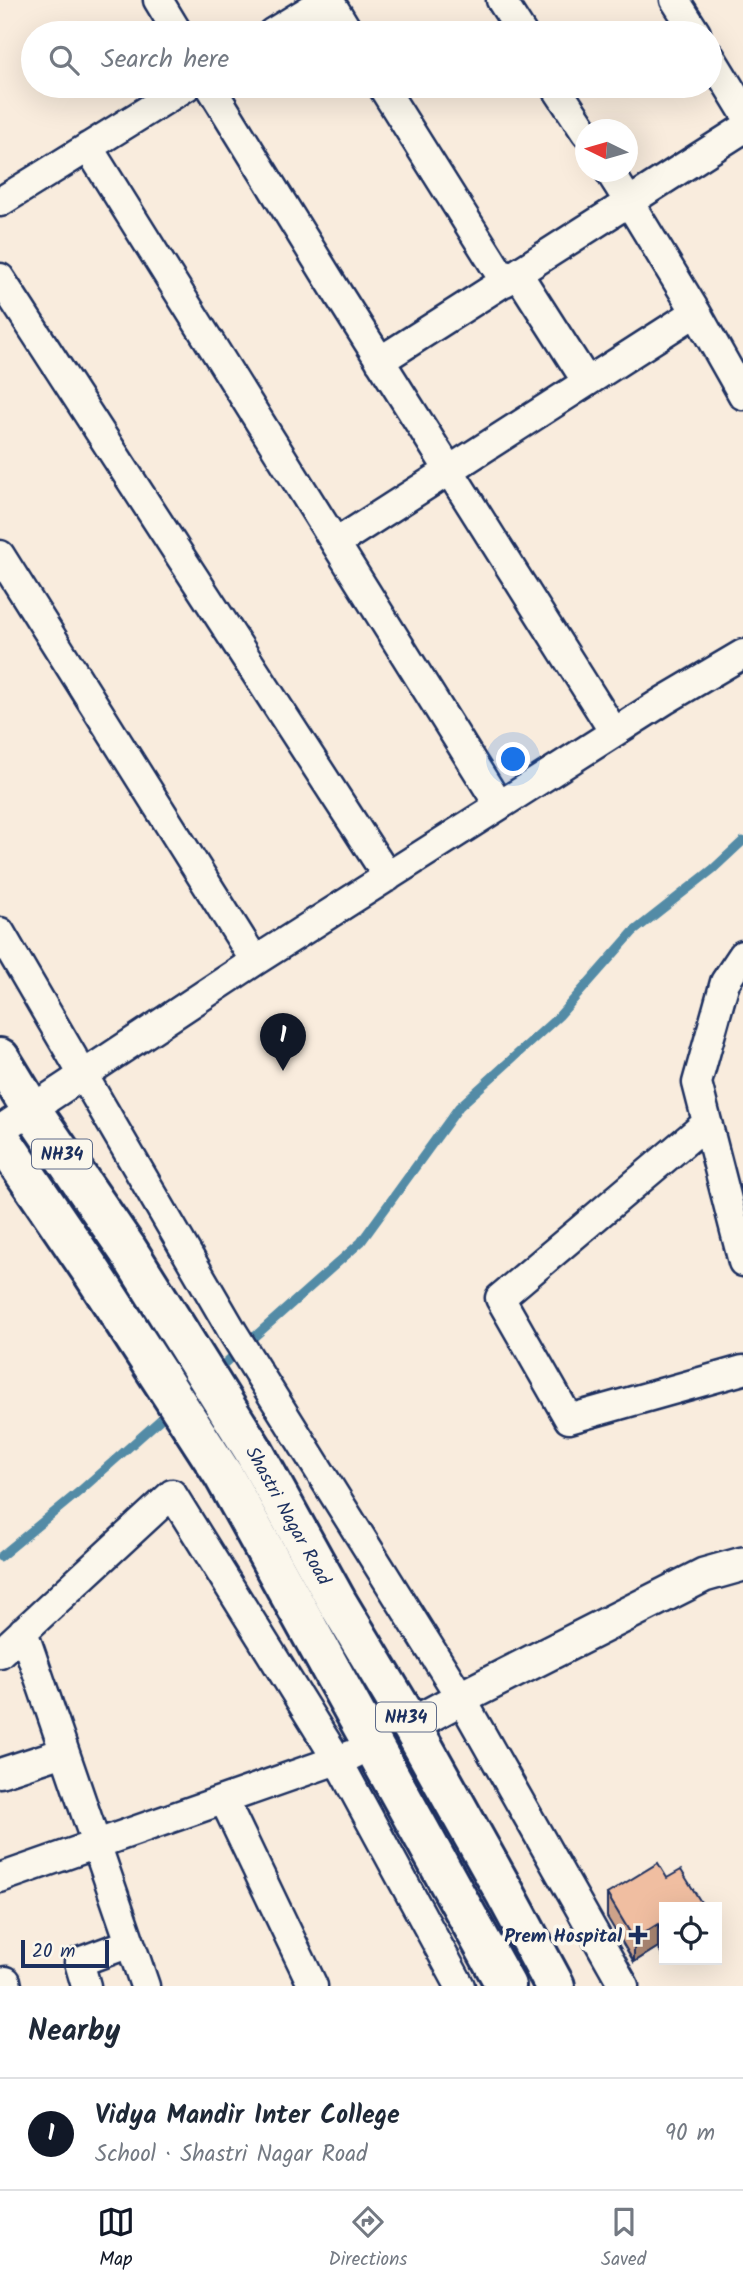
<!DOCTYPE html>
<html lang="en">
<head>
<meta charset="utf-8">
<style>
	:root { --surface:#fff; --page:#f2f2f3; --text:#1f2937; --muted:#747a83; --line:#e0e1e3; --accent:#111827 }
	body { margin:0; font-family:Kalam,sans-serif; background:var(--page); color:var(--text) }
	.controls { position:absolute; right:21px; bottom:21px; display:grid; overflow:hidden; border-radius:0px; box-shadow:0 7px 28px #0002 }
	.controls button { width:63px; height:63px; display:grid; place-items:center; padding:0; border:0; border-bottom:2px solid var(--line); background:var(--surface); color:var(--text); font:35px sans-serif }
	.compass { position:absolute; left:575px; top:119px; width:63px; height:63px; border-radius:50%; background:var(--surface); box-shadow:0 7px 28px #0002; rotate:275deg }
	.scale { position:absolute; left:21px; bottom:18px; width:88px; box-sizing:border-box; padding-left:7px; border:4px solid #1b2f5e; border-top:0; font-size:19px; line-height:24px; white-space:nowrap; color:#1b2f5e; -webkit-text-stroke:5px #fbf7ec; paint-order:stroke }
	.you { position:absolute; left:514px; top:760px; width:24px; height:24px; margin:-18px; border:5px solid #fff; border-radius:50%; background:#1a73e8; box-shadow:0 0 0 10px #1a73e833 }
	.badge { display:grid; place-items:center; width:46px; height:46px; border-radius:50%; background:var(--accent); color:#fff; font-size:23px; font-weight:700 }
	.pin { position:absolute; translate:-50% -58px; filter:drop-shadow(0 2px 4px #0008) }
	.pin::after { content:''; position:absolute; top:37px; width:24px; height:21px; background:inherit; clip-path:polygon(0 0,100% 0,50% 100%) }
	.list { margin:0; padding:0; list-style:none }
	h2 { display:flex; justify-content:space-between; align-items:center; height:91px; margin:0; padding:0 28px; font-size:30px }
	h2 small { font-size:23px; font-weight:400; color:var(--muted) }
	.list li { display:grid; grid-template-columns:46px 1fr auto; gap:21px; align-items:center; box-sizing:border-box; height:112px; padding:0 28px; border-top:2px solid var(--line) }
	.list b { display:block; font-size:26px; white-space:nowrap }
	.list p { margin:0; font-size:23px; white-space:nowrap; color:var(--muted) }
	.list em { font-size:23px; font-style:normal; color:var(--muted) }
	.icon { flex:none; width:38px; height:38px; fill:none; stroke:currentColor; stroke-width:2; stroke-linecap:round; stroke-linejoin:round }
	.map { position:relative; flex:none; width:743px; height:1986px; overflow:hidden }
	.search { position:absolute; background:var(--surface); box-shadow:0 7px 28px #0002; left:21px; right:21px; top:21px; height:77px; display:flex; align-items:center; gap:18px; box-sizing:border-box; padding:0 24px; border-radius:38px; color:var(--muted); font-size:26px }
	.sheet { height:203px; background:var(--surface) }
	nav { display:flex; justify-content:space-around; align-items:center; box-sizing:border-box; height:98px; border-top:2px solid var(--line); background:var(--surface); font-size:19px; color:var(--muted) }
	nav a { display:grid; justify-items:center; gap:4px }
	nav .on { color:var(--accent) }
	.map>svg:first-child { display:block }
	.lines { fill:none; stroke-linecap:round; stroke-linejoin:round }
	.stream { stroke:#538ba6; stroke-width:9 }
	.minor-casing { stroke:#1b2f5e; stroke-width:33 }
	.tertiary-casing { stroke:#1b2f5e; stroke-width:38 }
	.trunk-casing { stroke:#1b2f5e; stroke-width:44 }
	.minor { stroke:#fbf7ec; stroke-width:28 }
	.tertiary { stroke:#fbf7ec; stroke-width:33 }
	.trunk { stroke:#fbf7ec; stroke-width:38 }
	.wall { fill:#cea38a; stroke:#1b2f5e; stroke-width:2 }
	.shaded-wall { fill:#a88571; stroke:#1b2f5e; stroke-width:2 }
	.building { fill:#f0bea1; stroke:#1b2f5e; stroke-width:2 }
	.poi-dot { fill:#1b2f5e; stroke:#fbf7ec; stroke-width:2.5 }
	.labels { text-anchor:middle; stroke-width:7; stroke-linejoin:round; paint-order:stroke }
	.shield { fill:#fbf7ec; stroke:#5e6b89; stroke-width:2 }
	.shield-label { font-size:18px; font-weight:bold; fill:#1b2f5e }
	.street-label { font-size:19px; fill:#1b2f5e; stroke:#fbf7ec }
	.poi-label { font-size:19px; font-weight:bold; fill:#1b2f5e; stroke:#fbf7ec; text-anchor:end }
</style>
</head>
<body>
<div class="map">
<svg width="743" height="1986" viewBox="0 0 743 1986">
	<rect width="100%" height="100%" fill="#f9ecdd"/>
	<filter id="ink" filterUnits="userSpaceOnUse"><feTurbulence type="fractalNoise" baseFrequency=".0143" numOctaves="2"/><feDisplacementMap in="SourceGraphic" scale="14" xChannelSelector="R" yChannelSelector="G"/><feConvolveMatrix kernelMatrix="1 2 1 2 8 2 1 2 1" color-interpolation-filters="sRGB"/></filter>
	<g filter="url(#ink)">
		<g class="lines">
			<!-- stream -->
			<path class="stream" d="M216,1371L361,1242L459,1107L559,1016L633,932L713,869L743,841
				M0,1557L81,1490L171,1410"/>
			<!-- minor casing -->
			<g class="minor-casing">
				<path id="minor" d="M158,0L178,33
					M329,0L349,33
					M501,0L522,33
					M675,0L696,33
					M272,33L326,0
					M710,56L743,110
					M210,86L340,297L614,732
					M382,86L505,282
					M555,86L586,133
					M88,147L499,805
					M610,172L629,202L743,129
					M0,202L187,86
					M518,274L587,382
					M0,278L388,877
					M696,312L743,395
					M336,543L696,312L629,202L380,361
					M0,555L255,961
					M0,932L234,1334L461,1698L624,1986
					M743,955L725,982L697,1083L743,1262
					M707,1123L500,1298L569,1419L743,1370
					M0,1130L255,961L665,700L743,654
					M23,1631L145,1986
					M0,1653L172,1494L338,1761L460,1986
					M0,1773L64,1752
					M224,1800L313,1986
					M0,1878L354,1754
					M0,1983L6,1981L7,1986
					M86,1986L79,1962L130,1943"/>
			</g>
			<!-- tertiary casing -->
			<g class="tertiary-casing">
				<path id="tertiary" d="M411,1725L461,1698L704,1575L743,1564"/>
			</g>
			<!-- trunk casing -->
			<g class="trunk-casing">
				<g id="trunk">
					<path id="s1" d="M0,1058L31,1109L127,1249L253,1450L337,1602L411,1725L505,1893L555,1986"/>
					<path d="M0,1137L92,1272L224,1476L506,1986"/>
				</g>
			</g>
			<!-- minor -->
			<use href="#minor" class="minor"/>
			<!-- tertiary -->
			<use href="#tertiary" class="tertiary"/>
			<!-- trunk -->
			<use href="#trunk" class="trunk"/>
		</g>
		<!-- wall -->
		<path class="wall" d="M667,1878L664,1907V1959L658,1947L634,1962L607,1917V1894Z"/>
		<!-- shaded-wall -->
		<path class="shaded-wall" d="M658,1924V1947L634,1962V1939Z"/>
		<!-- building -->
		<path class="building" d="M658,1863L667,1878L681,1870L704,1907H664V1936L658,1924L634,1939L607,1894Z"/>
	</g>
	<!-- markers -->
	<path class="poi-dot" d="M634.5 1924.5h7v7h7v7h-7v7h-7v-7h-7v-7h7z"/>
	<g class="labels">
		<!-- shield labels -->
		<g class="shield">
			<rect x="32" y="1139.5" width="60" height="29" rx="5"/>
			<rect x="376" y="1702.5" width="60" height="29" rx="5"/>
		</g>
		<g class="shield-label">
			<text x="62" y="1160">NH34</text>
			<text x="406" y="1723">NH34</text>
		</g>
		<!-- street labels -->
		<g class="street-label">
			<text dy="7" stroke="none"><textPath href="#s1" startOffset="541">Shastri Nagar Road</textPath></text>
		</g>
		<!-- poi labels -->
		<g class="poi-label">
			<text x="622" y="1942">Prem Hospital</text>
		</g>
	</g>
</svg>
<div class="controls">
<button><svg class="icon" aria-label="locate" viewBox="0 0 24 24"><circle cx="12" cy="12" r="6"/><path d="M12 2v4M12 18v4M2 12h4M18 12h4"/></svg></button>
</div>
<svg class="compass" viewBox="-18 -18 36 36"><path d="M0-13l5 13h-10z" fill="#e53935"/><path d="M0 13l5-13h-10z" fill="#747a83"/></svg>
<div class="scale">20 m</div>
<div class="you"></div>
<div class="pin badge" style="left:283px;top:1071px">1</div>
<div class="search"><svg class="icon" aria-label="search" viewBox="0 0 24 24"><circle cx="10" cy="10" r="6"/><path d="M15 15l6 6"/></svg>Search here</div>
</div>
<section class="sheet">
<h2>Nearby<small></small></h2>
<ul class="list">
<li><span class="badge">1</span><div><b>Vidya Mandir Inter College</b><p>School · Shastri Nagar Road</p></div><em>90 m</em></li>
</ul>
</section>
<nav>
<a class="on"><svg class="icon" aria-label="map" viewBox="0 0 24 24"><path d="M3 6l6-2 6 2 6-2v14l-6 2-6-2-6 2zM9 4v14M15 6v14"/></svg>Map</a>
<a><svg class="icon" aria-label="directions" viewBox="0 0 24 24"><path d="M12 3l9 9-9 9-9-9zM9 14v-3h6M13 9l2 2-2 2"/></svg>Directions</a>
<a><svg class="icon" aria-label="saved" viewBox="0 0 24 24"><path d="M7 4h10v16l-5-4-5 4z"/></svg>Saved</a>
</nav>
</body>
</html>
